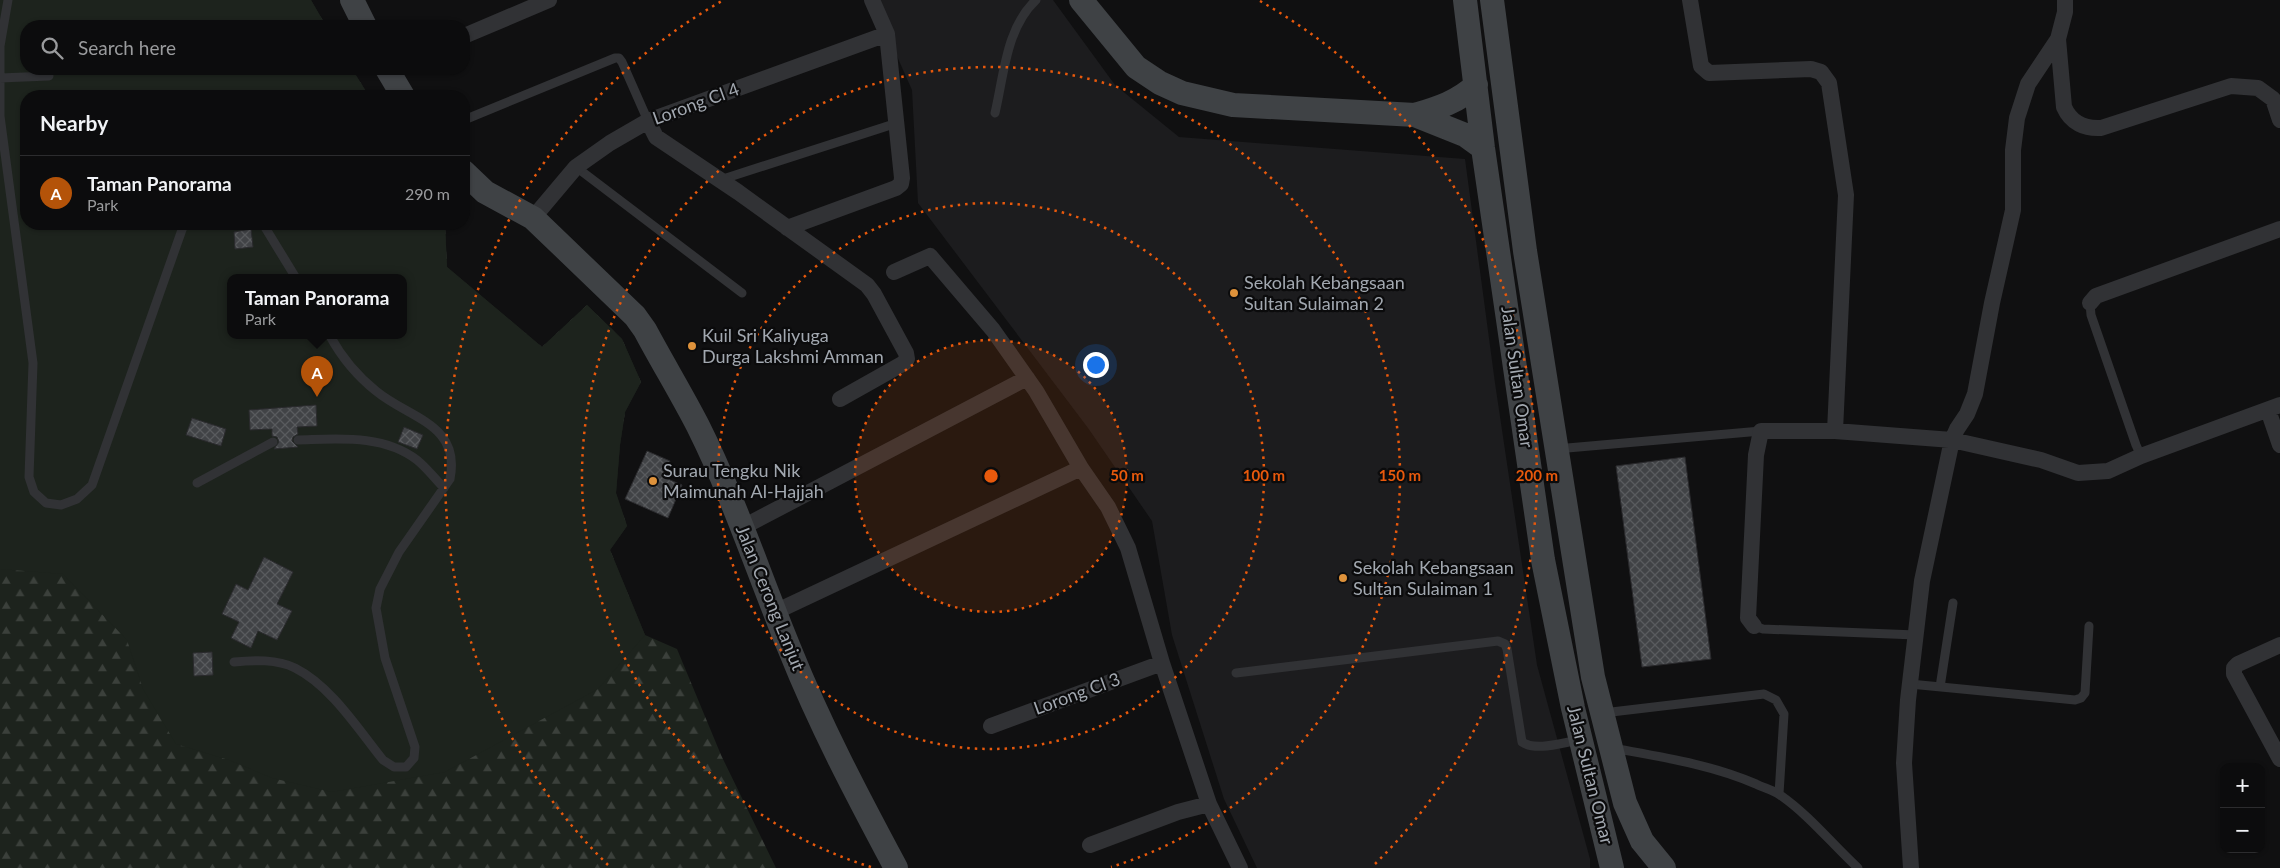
<!DOCTYPE html>
<html lang="en">
<head>
<meta charset="utf-8">
<style>
	:root { --surface:#0c0c0d; --page:#1a1a1b; --text:#f1f3f6; --muted:#9a9b9d; --line:#2c2c2e; --accent:#b45309 }
	body { margin:0; font-family:Lato,sans-serif; background:var(--page); color:var(--text) }
	.controls { position:absolute; right:15px; bottom:15px; display:grid; overflow:hidden; border-radius:10px; box-shadow:0 1px 4px #0004 }
	.controls button { width:45px; height:45px; display:grid; place-items:center; padding:0; border:0; border-bottom:1px solid var(--line); background:var(--surface); color:var(--text); font:25px sans-serif }
	.you { position:absolute; left:1095px; top:364px; width:18px; height:18px; margin:-12px; border:4px solid #fff; border-radius:50%; background:#1a73e8; box-shadow:0 0 0 8px #1a73e833 }
	.badge { display:grid; place-items:center; width:32px; height:32px; border-radius:50%; background:var(--accent); color:#fff; font-size:16px; font-weight:700 }
	.pin { position:absolute; translate:-50% -41px; filter:drop-shadow(0 1px 2px #0008) }
	.pin::after { content:''; position:absolute; top:26px; width:18px; height:15px; background:inherit; clip-path:polygon(0 0,100% 0,50% 100%) }
	.popup { position:absolute; left:227px; top:274px; width:180px; height:65px; box-sizing:border-box; display:grid; place-content:center; border-radius:10px; background:var(--surface); filter:drop-shadow(0 1px 4px #0005); font-size:16px; white-space:nowrap; color:var(--muted) }
	.popup b { font-size:19px; color:var(--text) }
	.popup::after { content:''; position:absolute; left:50%; top:100%; margin-left:-10px; border:10px solid transparent; border-top-color:var(--surface) }
	.list { margin:0; padding:0; list-style:none }
	h2 { display:flex; justify-content:space-between; align-items:center; height:65px; margin:0; padding:0 20px; font-size:21px }
	h2 small { font-size:16px; font-weight:400; color:var(--muted) }
	.list li { display:grid; grid-template-columns:32px 1fr auto; gap:15px; align-items:center; box-sizing:border-box; height:75px; padding:0 20px; border-top:1px solid var(--line) }
	.list b { display:block; font-size:19px; white-space:nowrap }
	.list p { margin:0; font-size:16px; white-space:nowrap; color:var(--muted) }
	.list em { font-size:16px; font-style:normal; color:var(--muted) }
	.icon { flex:none; width:28px; height:28px; fill:none; stroke:currentColor; stroke-width:2; stroke-linecap:round; stroke-linejoin:round }
	.map { position:relative; flex:none; width:2280px; height:868px; overflow:hidden }
	.search { position:absolute; background:var(--surface); box-shadow:0 1px 4px #0004; left:20px; top:20px; width:450px; height:55px; display:flex; align-items:center; gap:12px; box-sizing:border-box; padding:0 18px; border-radius:20px; color:var(--muted); font-size:19px }
	.panel { position:absolute; background:var(--surface); box-shadow:0 1px 4px #0004; left:20px; top:90px; width:450px; height:140px; border-radius:20px }
	.map>svg:first-child { display:block }
	.built { fill:#1c1c1e }
	.forest { fill:url(#forest-firs); fill-rule:evenodd }
	.green { fill:#1d231d; fill-rule:evenodd }
	.building { fill:url(#building-cross-hatch); stroke:#2a2a2d }
	.lines { fill:none; stroke-linecap:round; stroke-linejoin:round }
	.lane { stroke:#313235; stroke-width:9 }
	.street { stroke:#313235; stroke-width:16 }
	.secondary { stroke:#3f4245; stroke-width:24 }
	.ring { fill:none; stroke:#e8590c; stroke-width:2.5; stroke-dasharray:2.5 5 }
	.poi-dot { fill:#de923b; stroke:#0b0b0c; stroke-width:2 }
	.labels { text-anchor:middle; stroke-width:4.5; stroke-linejoin:round; paint-order:stroke }
	.street-label { font-size:18px; fill:#a2a8b0; stroke:#0b0b0c }
	.poi-label { font-size:18px; fill:#a2a8b0; stroke:#0b0b0c; text-anchor:start }
	.centre { fill:#e8590c; stroke:#0b0b0c; stroke-width:2.5 }
	.ring-label { font-size:15px; text-anchor:middle; font-weight:bold; fill:#e8590c; stroke:#0b0b0c; stroke-width:4.5; stroke-linejoin:round; paint-order:stroke }
</style>
</head>
<body>
<div class="map">
<svg width="2280" height="868" viewBox="0 0 2280 868">
	<defs>
		<pattern id="forest-firs" width="22" height="20" patternUnits="userSpaceOnUse" patternTransform="scale(1.25)"><rect width="22" height="20" fill="#1d231d"/><path d="M5 1l3.5 6h-7zM16 11l3.5 6h-7z" fill="#3b403b"/></pattern>
		<pattern id="building-cross-hatch" width="8" height="8" patternUnits="userSpaceOnUse" patternTransform="scale(1.25)"><rect width="8" height="8" fill="#414346"/><path d="M0 0l8 8M0 8l8-8" fill="none" stroke="#595b5e"/></pattern>
	</defs>
	<rect width="100%" height="100%" fill="#101011"/>
	<!-- built -->
	<path class="built" d="M872,0H1053L1115,85L1179,137L1465,159L1495,383L1537,665L1590,859V868H1257L1224,799L1172,635L1152,521L1088,428L918,203L912,90Z"/>
	<!-- forest -->
	<path class="forest" d="M0,0H311L326,26H26V69H352L369,96H26V224H445L447,267L542,347L587,305L622,339L641,382L625,412L620,445L616,493L627,526L610,550L645,635L677,649L721,755L776,868H0ZM231,278H403V336H231Z"/>
	<!-- green -->
	<path class="green" d="M0,0H311L326,26H26V69H352L369,96H26V224H445L447,267L542,347L587,305L622,339L641,382L625,412L620,445L616,493L627,526L610,550L645,635L598,689L445,772L332,792L272,778L229,760L176,744L143,689L127,640L63,574L0,569ZM231,278H403V336H231Z"/>
	<!-- building -->
	<path class="building" d="M251,229L253,247L235,249L234,232Z
		M316,405L317,426L297,427L298,434L293,437L292,441L298,447L274,449L279,442L277,437L272,436V429L250,430L249,410Z
		M192,418L226,429L221,446L186,435Z
		M404,427L423,435L417,449L398,442Z
		M647,451L670,461L663,477L682,485L668,518L625,499Z
		M1685,457L1711,659L1642,667L1616,466Z
		M264,557L293,572L277,604L292,611L277,640L258,631L251,648L231,638L239,622L222,614L236,584L248,590Z
		M212,652L213,675L194,676L193,653Z"/>
	<g class="lines">
		<!-- lane -->
		<path class="lane" d="M8,0L0,46V116L33,363L29,477L34,492L46,503L61,505L77,499L92,485L184,224
			M0,78L49,76
			M995,113C1004,75 1006,28 1036,0
			M464,120L615,58H619L622,62L648,121
			M576,167L742,293
			M720,180L897,123
			M263,224L296,278
			M2090,303L2091,315L2136,445L2141,456
			M298,440C338,439 383,434 417,460C427,468 435,479 444,488
			M1556,449L1761,431
			M197,483L273,442
			M1754,626L1763,629L1916,635
			M234,662C254,660 277,659 295,668C331,686 358,729 383,760L394,767H406L414,758L415,747L385,658L376,608L380,589L399,552L450,479C461,424 410,419 376,391C356,375 342,358 330,336
			M1236,673L1498,641L1505,644L1507,649L1522,742C1536,752 1564,742 1580,740
			M1910,684L2075,700L2081,698L2085,693L2089,626
			M1940,687L1953,603
			M1603,713L1764,694L1776,700L1784,714L1779,794
			M1612,748C1661,757 1710,764 1756,784C1764,788 1773,790 1780,795C1810,816 1832,844 1858,868"/>
		<!-- street -->
		<path class="street" d="M1690,0L1701,66L1709,73L1811,69L1821,72L1829,83L1846,195L1835,431
			M464,36L549,0
			M2058,39L2064,107C2071,123 2085,129 2101,128L2231,86L2258,88L2273,99L2280,120
			M648,121L656,137L738,192L867,285L874,294L906,353L907,359L904,363L840,399
			M533,218L576,167L610,143L648,121L887,34
			M787,228L896,188L901,184L902,178L887,34L872,0
			M894,272L930,256L993,330L1036,391L1081,468L1108,507L1128,548L1162,663L1209,804L1240,868
			M2090,303L2096,296L2280,229
			M2268,410L2280,445
			M743,527L1027,378
			M775,612L1081,468
			M1754,626L1748,618L1756,455L1761,431H1835L1952,440L2041,460L2078,473L2108,471L2141,456L2280,405
			M2280,645L2238,664L2234,668V674L2280,759
			M991,726L1162,663
			M1090,845L1178,812L1209,804
			M1911,868L1904,763L1908,700L1922,581L1952,440L1957,429L1967,414L1975,394L1992,303L2013,210V150L2017,118L2028,84L2058,39L2065,12V0"/>
		<!-- secondary -->
		<path class="secondary" d="M352,0L365,26
			M1081,0L1136,67L1160,83L1182,93L1233,105L1415,115L1465,135L1483,148
			M1465,0L1483,148L1543,560L1573,708L1612,868
			M1492,0L1525,251L1593,677L1625,803L1642,841L1664,868
			M387,69L403,96
			M1415,115C1438,108 1458,102 1476,85
			M464,172L485,192L533,218L635,316L645,330C662,362 681,393 698,426C734,498 759,575 790,650C820,725 858,797 896,868"/>
	</g>
	<!-- distance rings -->
	<circle cx="991" cy="476" r="136" fill="#e8590c" fill-opacity=".12"/>
	<g class="ring">
		<circle cx="991" cy="476" r="136"/>
		<circle cx="991" cy="476" r="273"/>
		<path d="M871 867A409 409 0 1 1 1111 867"/>
		<path d="M608 865A546 546 0 0 1 722 1M1260 1A546 546 0 0 1 1374 865"/>
	</g>
	<!-- markers -->
	<g class="poi-dot">
		<circle cx="1234" cy="293" r="5"/>
		<circle cx="692" cy="346" r="5"/>
		<circle cx="653" cy="481" r="5"/>
		<circle cx="1343" cy="578" r="5"/>
	</g>
	<g class="labels">
		<!-- street labels -->
		<g class="street-label">
			<text transform="translate(696 104) rotate(-20)" y="6">Lorong Cl 4</text>
			<text transform="translate(1517 377) rotate(82)" y="6">Jalan Sultan Omar</text>
			<text transform="translate(770 598) rotate(68)" y="6">Jalan Cerong Lanjut</text>
			<text transform="translate(1077 694) rotate(-20)" y="6">Lorong Cl 3</text>
			<text transform="translate(1590 775) rotate(76)" y="6">Jalan Sultan Omar</text>
		</g>
		<!-- poi labels -->
		<g class="poi-label">
			<text x="1244" y="289">Sekolah Kebangsaan<tspan x="1244" dy="21">Sultan Sulaiman 2</tspan></text>
			<text x="702" y="342">Kuil Sri Kaliyuga<tspan x="702" dy="21">Durga Lakshmi Amman</tspan></text>
			<text x="663" y="477">Surau Tengku Nik<tspan x="663" dy="21">Maimunah Al-Hajjah</tspan></text>
			<text x="1353" y="574">Sekolah Kebangsaan<tspan x="1353" dy="21">Sultan Sulaiman 1</tspan></text>
		</g>
	</g>
	<circle cx="991" cy="476" r="8" class="centre"/>
	<g class="ring-label">
		<text x="1127" y="481">50 m</text>
		<text x="1264" y="481">100 m</text>
		<text x="1400" y="481">150 m</text>
		<text x="1537" y="481">200 m</text>
	</g>
</svg>
<div class="controls">
<button>+</button>
<button>−</button>
</div>
<div class="you"></div>
<div class="pin badge" style="left:317px;top:397px">A</div>
<div class="popup"><b>Taman Panorama</b>Park</div>
<div class="search"><svg class="icon" aria-label="search" viewBox="0 0 24 24"><circle cx="10" cy="10" r="6"/><path d="M15 15l6 6"/></svg>Search here</div>
<section class="panel">
<h2>Nearby<small></small></h2>
<ul class="list">
<li><span class="badge">A</span><div><b>Taman Panorama</b><p>Park</p></div><em>290 m</em></li>
</ul>
</section>
</div>
</body>
</html>
